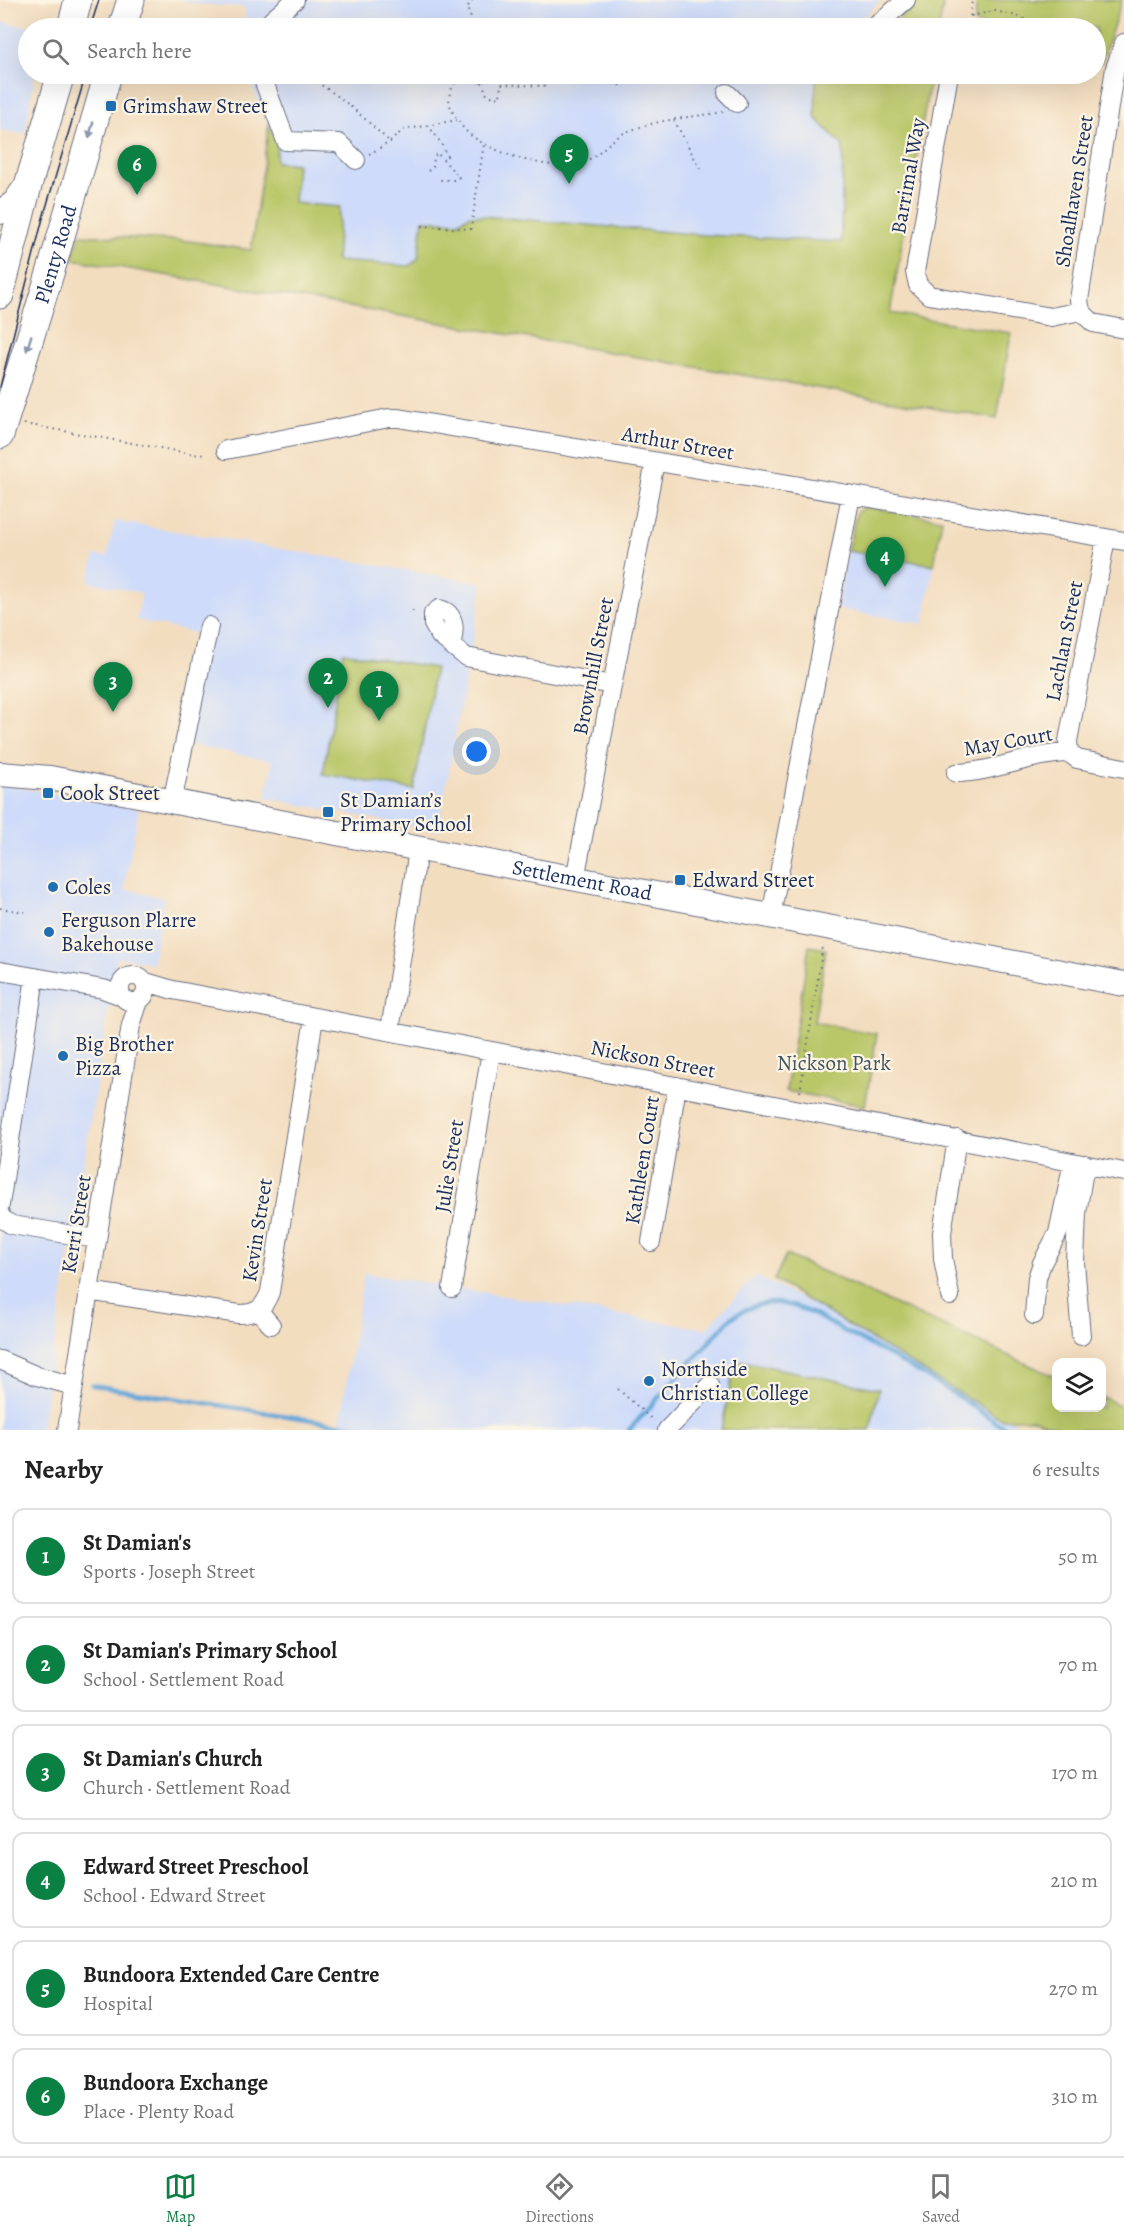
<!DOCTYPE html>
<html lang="en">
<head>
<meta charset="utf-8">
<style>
	:root { --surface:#fff; --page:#f6f6f6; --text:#222; --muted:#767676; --line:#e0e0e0; --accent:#0b8043 }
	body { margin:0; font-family:Alegreya,serif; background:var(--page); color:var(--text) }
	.controls { position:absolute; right:18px; bottom:18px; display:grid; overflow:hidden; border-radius:12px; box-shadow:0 6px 24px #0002 }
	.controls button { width:54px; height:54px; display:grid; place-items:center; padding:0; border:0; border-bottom:2px solid var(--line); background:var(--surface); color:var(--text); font:30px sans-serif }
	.you { position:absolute; left:477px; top:752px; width:21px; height:21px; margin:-15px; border:4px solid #fff; border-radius:50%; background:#1a73e8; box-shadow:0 0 0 9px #1a73e833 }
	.badge { display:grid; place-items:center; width:39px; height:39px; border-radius:50%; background:var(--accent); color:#fff; font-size:20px; font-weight:700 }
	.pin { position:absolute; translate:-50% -50px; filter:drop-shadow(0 2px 3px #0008) }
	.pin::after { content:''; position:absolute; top:32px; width:21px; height:18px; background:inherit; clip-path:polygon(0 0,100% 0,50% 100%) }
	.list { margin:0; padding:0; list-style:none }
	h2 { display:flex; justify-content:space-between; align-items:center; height:78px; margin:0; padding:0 24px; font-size:26px }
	h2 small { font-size:20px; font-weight:400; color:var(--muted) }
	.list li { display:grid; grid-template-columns:39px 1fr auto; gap:18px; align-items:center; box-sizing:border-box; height:96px; margin:0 12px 12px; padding:0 12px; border:2px solid var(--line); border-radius:12px }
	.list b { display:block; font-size:22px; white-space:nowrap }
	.list p { margin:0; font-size:20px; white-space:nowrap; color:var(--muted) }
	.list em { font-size:20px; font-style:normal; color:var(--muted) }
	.icon { flex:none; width:33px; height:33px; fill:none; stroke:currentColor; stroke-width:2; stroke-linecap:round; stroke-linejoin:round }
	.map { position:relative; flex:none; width:1124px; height:1430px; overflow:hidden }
	.search { position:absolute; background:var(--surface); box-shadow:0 6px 24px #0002; left:18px; right:18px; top:18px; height:66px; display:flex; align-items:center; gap:15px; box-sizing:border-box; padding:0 21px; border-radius:33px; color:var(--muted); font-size:22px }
	.sheet { height:726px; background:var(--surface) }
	nav { display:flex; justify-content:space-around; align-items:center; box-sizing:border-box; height:84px; border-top:2px solid var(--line); background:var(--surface); font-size:16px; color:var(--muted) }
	nav a { display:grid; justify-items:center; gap:3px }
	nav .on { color:var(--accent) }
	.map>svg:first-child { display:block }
	.built { fill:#cedbfa }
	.green { fill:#b9c769; stroke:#6a7b64; stroke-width:1.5 }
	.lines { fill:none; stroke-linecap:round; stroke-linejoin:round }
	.stream { stroke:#64a6d8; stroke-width:4.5 }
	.minor-casing { stroke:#676c80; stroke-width:20 }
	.major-casing { stroke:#676c80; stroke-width:26 }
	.highway-casing { stroke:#676c80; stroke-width:29 }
	.path { stroke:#676c80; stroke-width:2; stroke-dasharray:1.5 4.5; stroke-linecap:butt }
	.minor { stroke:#fff; stroke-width:18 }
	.major { stroke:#fff; stroke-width:24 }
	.highway { stroke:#fff; stroke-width:27 }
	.tram { stroke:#1b2f5e; stroke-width:1.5 }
	.oneway { fill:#8d97ae }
	.poi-dot { fill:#1f6fb2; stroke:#fcf5e5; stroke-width:2 }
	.labels { text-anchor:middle; stroke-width:4.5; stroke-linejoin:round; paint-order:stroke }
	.poi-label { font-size:21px; fill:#1b2f5e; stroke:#fcf5e5; text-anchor:start }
	.street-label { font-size:21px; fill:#1b2f5e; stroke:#fcf5e5 }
	.park-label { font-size:21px; fill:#425561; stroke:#fcf5e5 }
</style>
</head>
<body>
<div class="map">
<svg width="1124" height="1430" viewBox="0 0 1124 1430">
	<rect width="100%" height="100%" fill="#fcf5e5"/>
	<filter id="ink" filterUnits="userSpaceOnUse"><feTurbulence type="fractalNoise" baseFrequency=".0167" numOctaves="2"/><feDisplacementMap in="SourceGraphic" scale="12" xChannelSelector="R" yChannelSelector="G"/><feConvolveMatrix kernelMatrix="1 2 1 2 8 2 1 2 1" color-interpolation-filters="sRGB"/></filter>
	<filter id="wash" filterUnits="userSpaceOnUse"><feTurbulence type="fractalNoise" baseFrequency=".008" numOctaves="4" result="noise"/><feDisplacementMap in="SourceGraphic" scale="24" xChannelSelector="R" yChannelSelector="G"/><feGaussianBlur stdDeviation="1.35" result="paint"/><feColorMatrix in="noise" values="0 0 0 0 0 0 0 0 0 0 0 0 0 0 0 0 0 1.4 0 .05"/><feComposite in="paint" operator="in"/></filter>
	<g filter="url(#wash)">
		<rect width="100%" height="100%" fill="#f3ddbf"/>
		<!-- built -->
		<path class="built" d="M179,0H881L861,20L827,28H245V7L197,4Z
			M0,22L40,28H28V74H35L25,134L0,130Z
			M247,74H816L815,117L843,145L841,242L423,220L418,259L409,266L335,261L340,207L294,203L297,164L276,162L277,145Z
			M115,521L483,583L438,831L266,798L273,761L190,745L200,634L136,620L142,593L89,582L95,555L107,557Z
			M847,551L934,565L924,624L837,609Z
			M0,784L139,809L124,889L165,898L152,963L117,957L41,1430H0Z
			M364,1273L706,1329L755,1276L901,1348L1017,1424L992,1430H339Z"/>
		<!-- green -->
		<path class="green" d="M915,0H938L943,5L939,28H887L903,15Z
			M977,0H1122L1101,63L1096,62V28H993L975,23Z
			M816,74H931L890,313L1011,333L997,419L72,259L80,235L189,241L251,250L269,124L277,145L276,162L297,164L294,203L340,207L336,261L409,266L418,259L423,220L458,222L470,215L704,235L841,242L843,146L815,117Z
			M865,507L942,519L934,565L847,551L857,512Z
			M343,652L435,668L414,790L323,774Z
			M809,946L826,949L814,1022L877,1034L865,1106L786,1091Z
			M786,1255L1056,1377V1408H1102V1397L1124,1407V1430H1067L1033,1419H1002L774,1280Z
			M736,1360L879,1389L870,1430H721Z"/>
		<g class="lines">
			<!-- stream -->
			<path class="stream" d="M92,1385L375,1430
				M629,1430L731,1318C745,1309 759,1302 777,1303C801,1305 824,1320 844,1331C901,1360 956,1393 1008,1430"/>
		</g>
	</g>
	<g filter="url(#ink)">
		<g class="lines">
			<!-- minor casing -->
			<g class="minor-casing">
				<path id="minor" d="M265,28L273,19L295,0
					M873,28L906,0
					M261,74L286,141L339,143L356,160
					M949,74L915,272L918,285L929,295L1051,317L1081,311L1093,323L1124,329
					M727,93L737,103
					M1081,311L1079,300L1115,68L1124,43
					M226,450L389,418H398L1124,541
					M451,643C456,630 455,612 439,609L433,614V624L440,636L466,657L612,685
					M1069,753L1068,741L1106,538
					M1069,753L1077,759L1124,768
					M956,773C995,772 1030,754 1069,753
					M172,802L209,626
					M575,879L655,462
					M771,916L851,495
					M0,971L103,989L122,996
					M120 989a13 13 0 1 1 26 0a13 13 0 1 1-26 0Z
					M143,981L173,990L1124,1172
					M390,1031L418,850
					M0,1205L35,977
					M0,1214L2,1219L12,1225L97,1239
					M651,1242L677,1086
					M452,1288L491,1051
					M88,1291L239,1314C257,1314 264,1308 270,1292L314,1018
					M950,1296L943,1259L942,1233L957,1139
					M259,1311L271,1325
					M1034,1315L1037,1278L1042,1263L1058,1233L1073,1162
					M1081,1336L1075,1262L1077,1213L1085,1164
					M0,1360L37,1376L74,1386
					M67,1430L131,1025L139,1001
					M667,1430L710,1385"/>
			</g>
			<!-- major casing -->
			<g class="major-casing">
				<g id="major">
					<path d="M0,212L14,203L29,182"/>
					<path id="s1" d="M0,774L50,778L1124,984"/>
				</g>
			</g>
			<!-- highway casing -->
			<g class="highway-casing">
				<g id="highway">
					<path d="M71,28L78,0"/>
					<path d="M122,28L131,0"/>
					<path d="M0,295L29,182L61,74"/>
					<path id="s2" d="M0,435L52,267L108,74"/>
				</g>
			</g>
			<!-- path -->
			<path class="path" d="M472,0L467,8L475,28
				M971,16L995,11L1017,16L1045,28
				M969,28L972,0
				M1096,59L1101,64
				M288,74C296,75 305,76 311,80C337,91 369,123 390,142
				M463,74C449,87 444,101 456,117C459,122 463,128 467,132C490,153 555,174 584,162C601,154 612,137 629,131C659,119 693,117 724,112
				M463,74C472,85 484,85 493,74
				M524,74L525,85
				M572,74L619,85L639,79
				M482,82L487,95L500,98L501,84L544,86L565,74
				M674,120L702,172
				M428,125L441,143L448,158
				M369,154L390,142L403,130L457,120
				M428,171L433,167L434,157L437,153L459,177L455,180H440L439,183
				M422,226L471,229L484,143
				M24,424L199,455L205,454
				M412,611H418
				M0,908L29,913
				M800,1092L823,946L821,945
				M618,1389L654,1421"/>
			<!-- minor -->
			<use href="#minor" class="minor"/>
			<!-- major -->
			<use href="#major" class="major"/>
			<!-- highway -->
			<use href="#highway" class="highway"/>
			<!-- tram -->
			<path class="tram" d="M90,28L99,0
				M0,387L43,218L86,74"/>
		</g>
		<!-- one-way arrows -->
		<defs><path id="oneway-solid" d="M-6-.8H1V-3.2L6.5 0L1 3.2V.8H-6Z" transform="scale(1.5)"/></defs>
		<g class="oneway">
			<use href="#oneway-solid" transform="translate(91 130) rotate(106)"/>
			<use href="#oneway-solid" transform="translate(29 343) rotate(107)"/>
		</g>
	</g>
	<!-- markers -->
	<g class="poi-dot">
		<rect x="105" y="100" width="12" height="12" rx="3"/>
		<rect x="42" y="787" width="12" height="12" rx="3"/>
		<rect x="322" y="806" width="12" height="12" rx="3"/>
		<rect x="674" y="874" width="12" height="12" rx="3"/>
		<circle cx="53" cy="887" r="6"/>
		<circle cx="49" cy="932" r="6"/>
		<circle cx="63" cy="1056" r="6"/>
		<circle cx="649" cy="1381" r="6"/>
	</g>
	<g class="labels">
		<!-- poi labels -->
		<g class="poi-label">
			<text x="123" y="113">Grimshaw Street</text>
			<text x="60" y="800">Cook Street</text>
			<text x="340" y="807">St Damian’s<tspan x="340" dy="24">Primary School</tspan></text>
			<text x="692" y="887">Edward Street</text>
			<text x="65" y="894">Coles</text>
			<text x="61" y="927">Ferguson Plarre<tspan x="61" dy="24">Bakehouse</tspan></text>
			<text x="75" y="1051">Big Brother<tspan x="75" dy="24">Pizza</tspan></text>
			<text x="661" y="1376">Northside<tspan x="661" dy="24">Christian College</tspan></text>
		</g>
		<!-- street labels -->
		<g class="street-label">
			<text transform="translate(908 176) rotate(-80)" y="7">Barrimal Way</text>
			<text transform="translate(1074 191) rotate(-81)" y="7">Shoalhaven Street</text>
			<text dy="7" stroke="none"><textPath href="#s2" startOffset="189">Plenty Road</textPath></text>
			<text transform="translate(678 443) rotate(10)" y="7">Arthur Street</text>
			<text transform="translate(1064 641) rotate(-79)" y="7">Lachlan Street</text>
			<text transform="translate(593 666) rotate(-79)" y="7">Brownhill Street</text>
			<text transform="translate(1008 741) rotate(-10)" y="7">May Court</text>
			<text dy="7" stroke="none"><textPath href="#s1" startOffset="592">Settlement Road</textPath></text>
			<text transform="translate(653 1059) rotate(11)" y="7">Nickson Street</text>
			<text transform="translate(642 1160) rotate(-81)" y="7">Kathleen Court</text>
			<text transform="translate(449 1166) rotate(-81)" y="7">Julie Street</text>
			<text transform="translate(76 1224) rotate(-81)" y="7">Kerri Street</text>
			<text transform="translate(257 1230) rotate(-81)" y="7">Kevin Street</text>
		</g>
		<!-- park labels -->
		<g class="park-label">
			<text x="834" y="1070">Nickson Park</text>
		</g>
	</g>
</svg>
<div class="controls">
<button><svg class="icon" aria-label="layers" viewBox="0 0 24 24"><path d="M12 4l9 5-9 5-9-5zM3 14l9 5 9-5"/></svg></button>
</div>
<div class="you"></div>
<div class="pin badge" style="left:379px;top:721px">1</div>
<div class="pin badge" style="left:328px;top:708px">2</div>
<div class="pin badge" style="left:113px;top:712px">3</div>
<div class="pin badge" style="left:885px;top:587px">4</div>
<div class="pin badge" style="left:569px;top:184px">5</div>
<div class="pin badge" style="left:137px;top:195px">6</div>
<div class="search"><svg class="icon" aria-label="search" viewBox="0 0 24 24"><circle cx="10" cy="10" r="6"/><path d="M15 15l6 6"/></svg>Search here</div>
</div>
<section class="sheet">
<h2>Nearby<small>6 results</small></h2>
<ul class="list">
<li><span class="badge">1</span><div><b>St Damian's</b><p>Sports · Joseph Street</p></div><em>50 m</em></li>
<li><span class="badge">2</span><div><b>St Damian's Primary School</b><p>School · Settlement Road</p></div><em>70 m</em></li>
<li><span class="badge">3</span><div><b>St Damian's Church</b><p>Church · Settlement Road</p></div><em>170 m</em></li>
<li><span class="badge">4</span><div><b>Edward Street Preschool</b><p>School · Edward Street</p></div><em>210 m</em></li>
<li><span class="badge">5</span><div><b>Bundoora Extended Care Centre</b><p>Hospital</p></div><em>270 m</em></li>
<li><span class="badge">6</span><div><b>Bundoora Exchange</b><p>Place · Plenty Road</p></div><em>310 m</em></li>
</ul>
</section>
<nav>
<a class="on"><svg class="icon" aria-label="map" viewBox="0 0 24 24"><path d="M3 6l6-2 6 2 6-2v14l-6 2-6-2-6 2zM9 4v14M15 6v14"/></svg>Map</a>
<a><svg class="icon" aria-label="directions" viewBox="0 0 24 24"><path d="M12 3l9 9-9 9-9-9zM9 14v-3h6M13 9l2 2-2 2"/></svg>Directions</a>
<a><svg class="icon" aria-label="saved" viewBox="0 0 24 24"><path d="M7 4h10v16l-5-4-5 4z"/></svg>Saved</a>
</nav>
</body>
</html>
